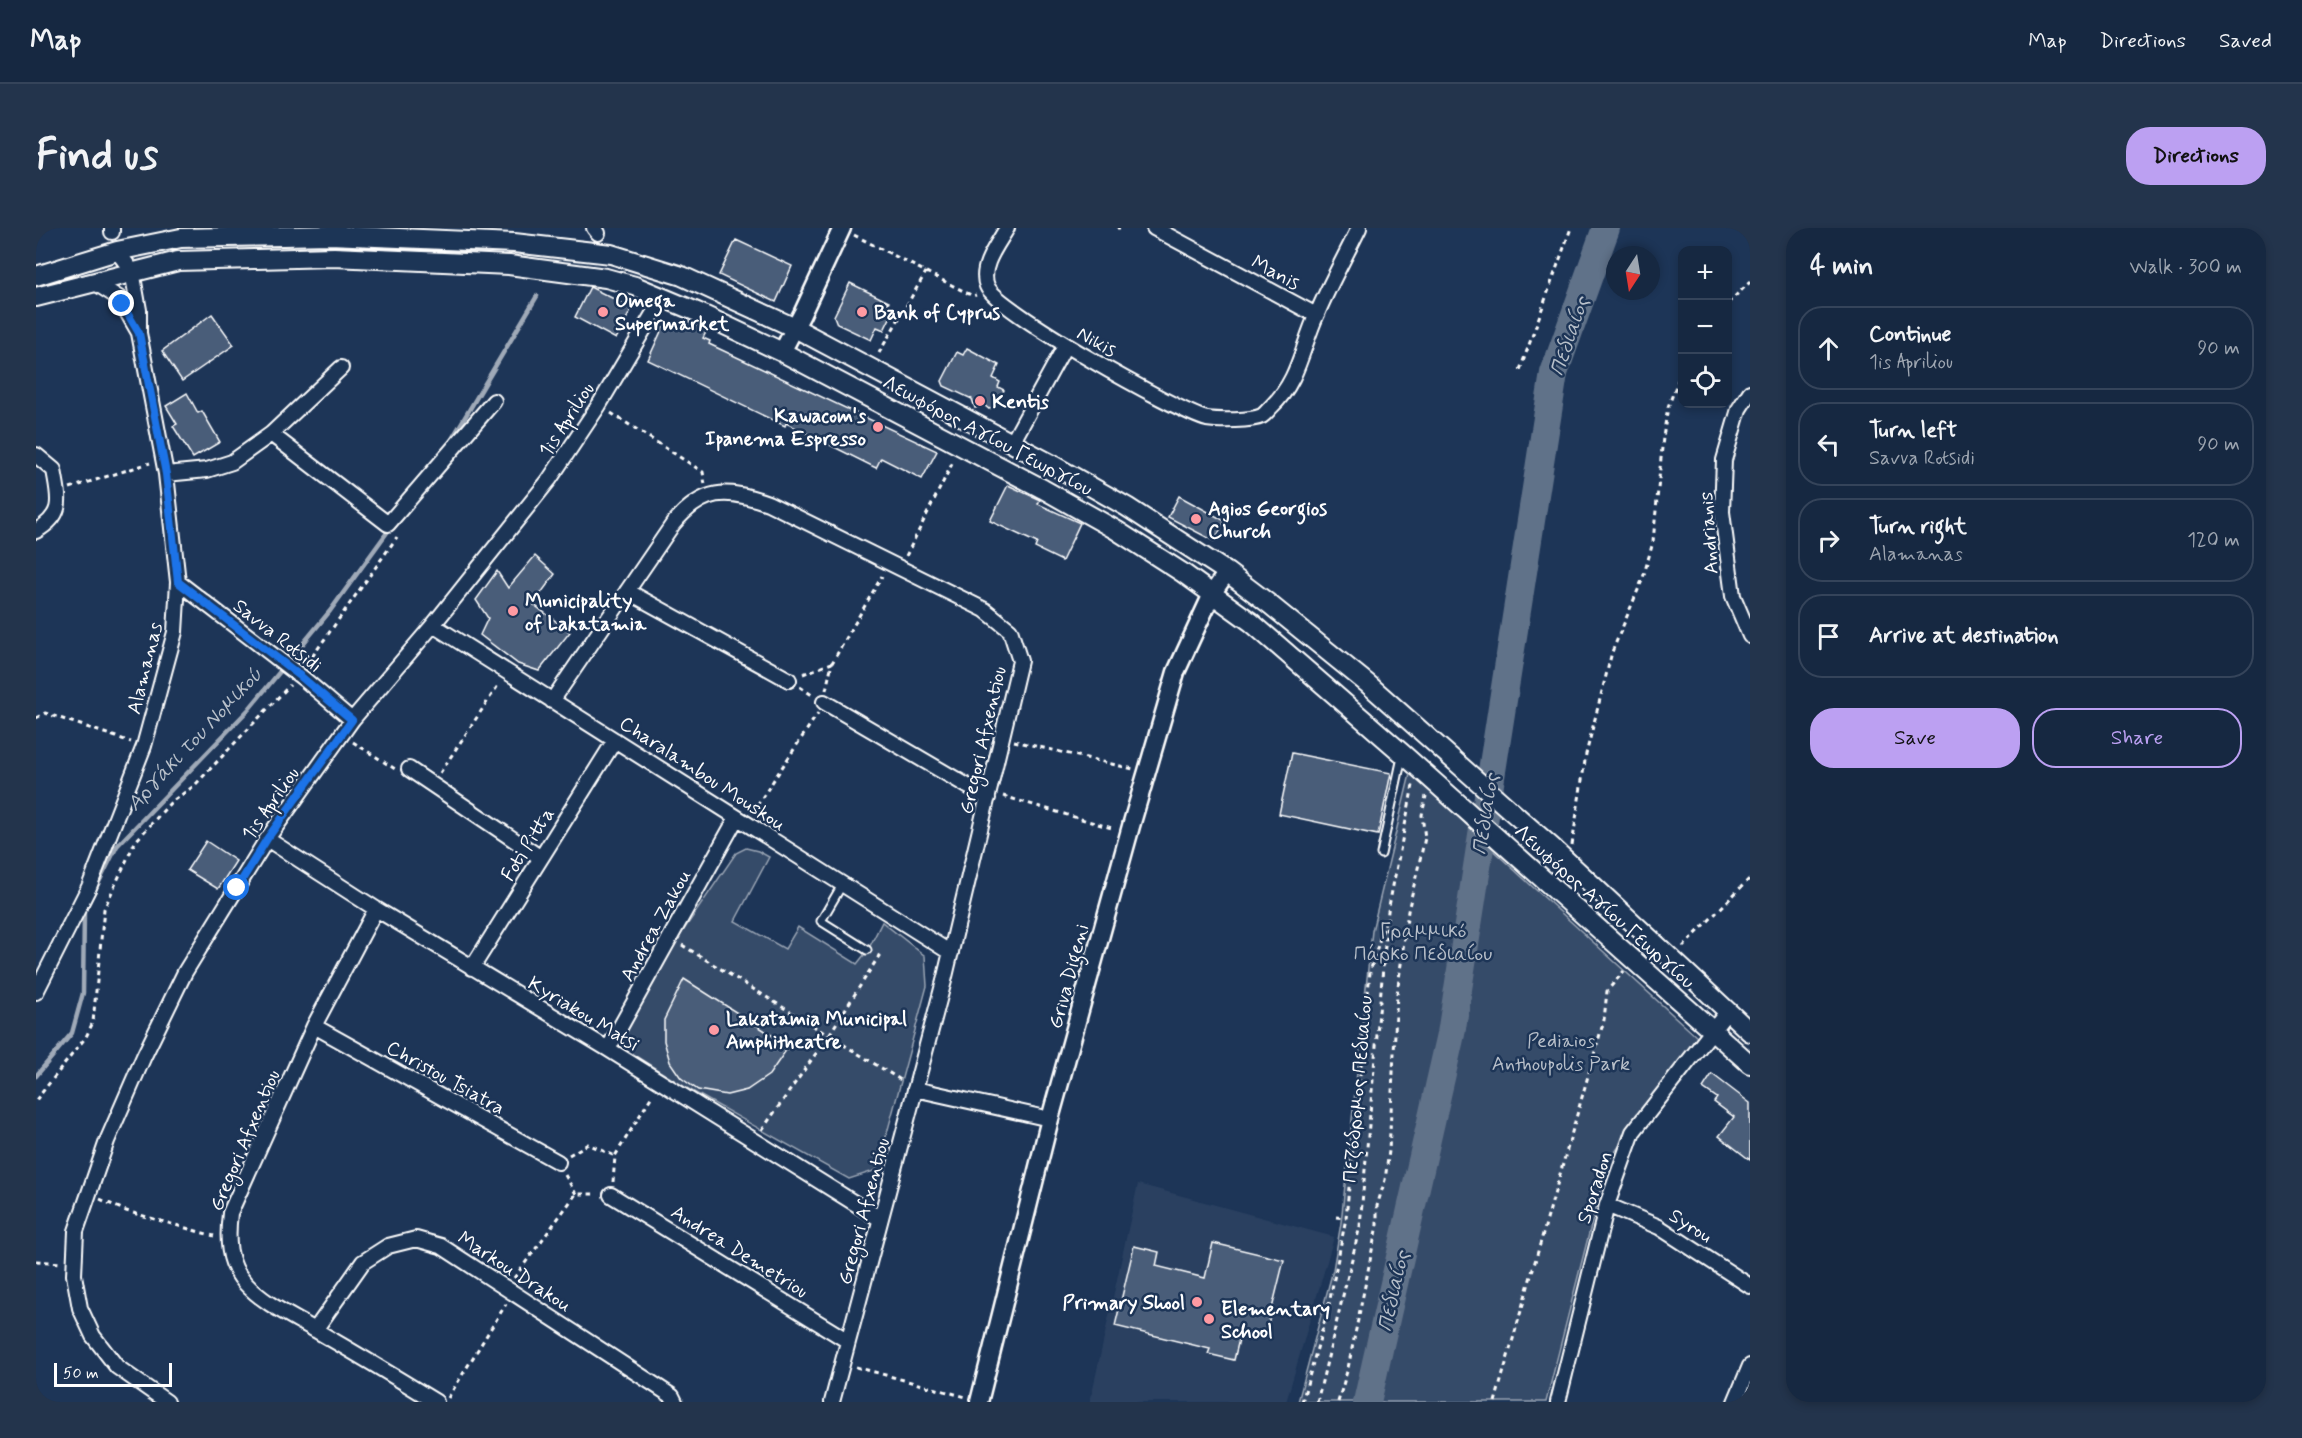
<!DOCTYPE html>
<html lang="en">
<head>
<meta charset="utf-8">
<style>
	:root { --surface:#162841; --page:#23344c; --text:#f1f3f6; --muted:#9ea6b1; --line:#35445a; --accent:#bca0f2 }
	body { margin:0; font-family:Mynerve,sans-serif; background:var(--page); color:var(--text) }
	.controls { position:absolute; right:18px; top:18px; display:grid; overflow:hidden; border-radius:12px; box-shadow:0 3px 9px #0003 }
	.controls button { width:54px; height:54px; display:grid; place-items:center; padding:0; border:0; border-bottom:2px solid var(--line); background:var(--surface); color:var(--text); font:30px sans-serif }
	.compass { position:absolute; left:1570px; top:18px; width:54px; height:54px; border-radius:50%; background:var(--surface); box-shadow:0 3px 9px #0003; rotate:192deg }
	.scale { position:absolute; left:18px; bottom:15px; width:118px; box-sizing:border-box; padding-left:6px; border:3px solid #fff; border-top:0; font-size:16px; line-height:21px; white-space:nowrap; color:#fff; -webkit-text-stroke:4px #1d3557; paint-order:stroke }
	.stop { position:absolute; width:18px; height:18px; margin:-14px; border:4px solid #1a73e8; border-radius:50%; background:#fff }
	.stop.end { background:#1a73e8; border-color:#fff; box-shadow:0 2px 6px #0008 }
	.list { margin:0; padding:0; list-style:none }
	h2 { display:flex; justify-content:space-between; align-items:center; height:78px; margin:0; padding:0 24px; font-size:26px }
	h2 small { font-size:20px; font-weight:400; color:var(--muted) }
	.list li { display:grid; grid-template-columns:39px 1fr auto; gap:18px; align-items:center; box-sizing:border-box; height:84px; margin:0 12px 12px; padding:0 12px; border:2px solid var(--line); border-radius:24px }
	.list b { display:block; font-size:22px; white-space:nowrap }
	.list p { margin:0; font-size:20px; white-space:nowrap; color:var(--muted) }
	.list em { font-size:20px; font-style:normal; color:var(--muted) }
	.actions { display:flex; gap:12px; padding:18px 24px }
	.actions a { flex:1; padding:14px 0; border:2px solid var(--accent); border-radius:24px; text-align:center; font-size:21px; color:var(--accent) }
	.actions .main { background:var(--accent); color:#111 }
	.icon { flex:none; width:33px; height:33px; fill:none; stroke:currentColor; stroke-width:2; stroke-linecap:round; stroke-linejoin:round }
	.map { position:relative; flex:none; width:1714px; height:1174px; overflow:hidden; border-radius:24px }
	header { display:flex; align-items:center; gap:36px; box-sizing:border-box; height:84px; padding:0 30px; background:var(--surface); border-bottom:2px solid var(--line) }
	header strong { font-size:28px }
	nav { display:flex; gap:33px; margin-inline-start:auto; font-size:21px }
	.intro { display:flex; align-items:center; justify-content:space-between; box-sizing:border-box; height:144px; padding:0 36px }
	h1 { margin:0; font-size:42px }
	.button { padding:15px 27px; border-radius:24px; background:var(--accent); color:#111; font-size:21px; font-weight:700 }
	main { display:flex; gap:36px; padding:0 36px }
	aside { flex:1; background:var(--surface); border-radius:24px; box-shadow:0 3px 9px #0003 }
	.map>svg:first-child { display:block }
	.built { fill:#2a4161 }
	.green { fill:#364b69; stroke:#9aa5b4; stroke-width:1.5 }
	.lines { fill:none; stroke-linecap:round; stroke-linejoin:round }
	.stream { stroke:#a0aab8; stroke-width:4.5 }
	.river { stroke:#617289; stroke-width:28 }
	.building { fill:#4a5d79; stroke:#fff; stroke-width:1.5 }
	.service-casing { stroke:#fff; stroke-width:11 }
	.minor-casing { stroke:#fff; stroke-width:18 }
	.tertiary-casing { stroke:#fff; stroke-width:21 }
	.secondary-casing { stroke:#fff; stroke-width:22 }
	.path { stroke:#fff; stroke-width:3; stroke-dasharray:4.5 4.5; stroke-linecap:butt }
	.service { stroke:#1d3557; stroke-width:7 }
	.minor { stroke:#1d3557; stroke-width:14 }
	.tertiary { stroke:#1d3557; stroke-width:16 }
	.secondary { stroke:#1d3557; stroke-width:18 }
	.route { stroke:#1a73e8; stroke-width:8 }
	.poi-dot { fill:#ff9aa2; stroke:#1d3557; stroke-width:2 }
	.labels { text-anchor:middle; stroke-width:5; stroke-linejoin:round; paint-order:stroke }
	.street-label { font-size:20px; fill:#fff; stroke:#1d3557 }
	.poi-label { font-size:20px; font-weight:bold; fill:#fff; stroke:#1d3557; text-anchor:start }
	.park-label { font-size:20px; fill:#b9c0ca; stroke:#1d3557 }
	.water-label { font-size:21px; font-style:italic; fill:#b8c0ca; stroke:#1d3557 }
</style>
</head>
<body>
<header>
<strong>Map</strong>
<nav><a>Map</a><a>Directions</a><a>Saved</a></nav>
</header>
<div class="intro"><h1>Find us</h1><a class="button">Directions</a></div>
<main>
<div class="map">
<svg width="1714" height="1174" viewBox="0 0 1714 1174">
	<rect width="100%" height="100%" fill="#1d3557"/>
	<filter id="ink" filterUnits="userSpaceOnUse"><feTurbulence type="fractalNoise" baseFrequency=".0167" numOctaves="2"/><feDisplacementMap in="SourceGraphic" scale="12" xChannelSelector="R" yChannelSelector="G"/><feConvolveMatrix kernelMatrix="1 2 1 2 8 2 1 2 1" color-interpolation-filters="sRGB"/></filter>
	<g filter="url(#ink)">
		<!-- built -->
		<path class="built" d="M1102,956L1298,1009L1250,1174H1054Z"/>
		<!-- green -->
		<path class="green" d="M1375,542L1451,617L1661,809L1571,935L1510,1174H1262L1297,1042L1305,995L1336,703Z
			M710,620L722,623L733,629L699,693L749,721L762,699L821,736L832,722L846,694L889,728L891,758L841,942L813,951L649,859L582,817L626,734L700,625Z"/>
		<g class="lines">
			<!-- stream -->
			<path class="stream" d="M413,216L501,68
				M0,848L36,805L47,765L48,684L81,618L213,481L294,383L355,299"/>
			<!-- river -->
			<path class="river" d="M1331,1174L1415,806L1518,145L1570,0"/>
		</g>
		<!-- building -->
		<path class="building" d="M700,12L756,38L740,74L683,47Z
			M814,55L853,74L849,82L856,86L848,102L841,99L835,112L801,96L798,88Z
			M554,59L596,80L580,111L539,89Z
			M176,86L198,117L146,153L126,123Z
			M653,94L671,102L667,110L674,113L673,116L901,223L886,251L845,230L840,240L750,195L749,198L612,132L627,99Z
			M931,120L963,137L957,150L964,154L962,159L968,162L959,178L953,181L948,177L939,180L936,171L908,158L906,153L921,124L927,127Z
			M151,165L162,185L166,183L184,214L157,230L137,198L141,196L130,178Z
			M972,257L1004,272L1002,276L1044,295L1026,333L999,320L1001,315L954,293Z
			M1143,268L1189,293L1178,313L1132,289Z
			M499,328L519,346L497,376L534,404L503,443L482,436L444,407L452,390L440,372L461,343L472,360Z
			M1256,525L1355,545L1342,607L1243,586Z
			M170,613L200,633L182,661L151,642Z
			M648,751L753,818L733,847L711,862L691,867L662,862L645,850L634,834L628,813V792Z
			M1676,846L1714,875V932L1683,908L1698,889L1678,874L1681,870L1667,860Z
			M1177,1015L1248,1032L1229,1109L1205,1103L1198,1132L1172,1126L1174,1121L1079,1098L1098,1018L1123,1024L1120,1038L1169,1050Z"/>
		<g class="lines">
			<!-- service casing -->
			<g class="service-casing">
				<path id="service" d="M1345,626L1366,529
					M806,657L785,693L831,722"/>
			</g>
			<!-- minor casing -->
			<g class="minor-casing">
				<path id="minor" d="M76,0V4
					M558,0L562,5
					M971,0C962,16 943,39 951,58C960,82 1142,184 1171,191C1183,193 1215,193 1226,188C1229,186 1233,181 1235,179C1263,153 1266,118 1281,86C1293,57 1309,29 1323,0
					M1118,0L1280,87
					M58,54L83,70L102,103
					M1714,164L1703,181L1688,232L1686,284L1697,368L1714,408
					M235,206L352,296L458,173
					M976,215L1029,118
					M0,227L18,242C23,271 29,286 0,303
					M130,246L171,242L196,234L235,206L305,140
					M142,354L268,451L316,492
					M591,363L753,452
					M397,397L915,725
					M516,473L637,296C667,260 690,260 732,275L949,382L974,402L984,433L908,753L796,1174
					M788,474L952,570
					M373,541L505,630
					M231,611L340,681L572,821L844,991
					M340,681L278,798L194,985C191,1010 191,1035 209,1055C229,1077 256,1088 281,1103C321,1126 361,1150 400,1174
					M436,740L579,512
					M0,764L53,659L108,518L139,404L142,354L130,246L103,105V82L96,43L81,23
					M278,798L522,934
					M572,821L700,591
					M879,861L1014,891
					M575,967L812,1113
					M1571,977L1623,999L1714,1058
					M279,1102L327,1034L352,1018L380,1011L405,1018L636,1168L639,1174
					M131,1174L81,1139L57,1108L44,1080L38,1047L40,1003L71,913L108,828L149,744L231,611L316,492L397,397L513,252L563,177L627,69
					M1522,1174L1571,977L1597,904L1691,784
					M1699,1174L1714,1138"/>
			</g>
			<!-- tertiary casing -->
			<g class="tertiary-casing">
				<path id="tertiary" d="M746,124L766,86L806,0
					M943,1174L1014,891L1095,598L1140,444L1176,366L1191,344"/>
			</g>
			<!-- secondary casing -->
			<g class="secondary-casing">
				<path id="secondary" d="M0,48L81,23L145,10L294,7L478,15L575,26L646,48L759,100L1017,237L1091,279L1191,344L1232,375L1332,456L1518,621L1714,804
					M0,69L142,33L298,29L473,37L570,50L599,58L661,84L746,124L1007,261L1080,302L1147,345L1215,394L1367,526L1714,836"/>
			</g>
			<!-- path -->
			<path class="path" d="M1081,0H1084
				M818,7L937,68L940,67
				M1692,75L1714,54
				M843,125L890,44
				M1484,142L1535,0
				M575,185L667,244L669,257
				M34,260L114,235
				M870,328L918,232
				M271,436L361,309
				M767,446L796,435
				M764,459L776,467
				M790,462L796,435L846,348
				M0,490L9,485L95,514
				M978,513L1097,541
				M317,514L359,541
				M404,545L463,456
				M967,568L1079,601
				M716,585L782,485
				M1536,617L1550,526L1576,424L1607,350L1617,314L1627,209L1632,179L1646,142
				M646,717L868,854
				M1647,719L1714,650
				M0,872L50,809L57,794L68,681L99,614L135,574L158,558L254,457
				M726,902L793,807L843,728L841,727
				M533,927L552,916L579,928
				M529,947L540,966
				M577,954L579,928L617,866
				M64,971L90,983L178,1008
				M1300,989L1310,990
				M0,1033L25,1035
				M478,1050L540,966H561
				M820,1139L930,1169
				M412,1170L470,1076
				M1266,1174L1292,1081L1310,990L1334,744L1350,690
				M1281,1174L1324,998L1352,683L1377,557
				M1302,1174L1312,1140L1330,1053L1341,997V978L1349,952L1353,923L1361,766L1372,683L1389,610L1386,587L1390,568
				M1459,1174L1568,792L1571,763L1588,743"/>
			<!-- service -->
			<use href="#service" class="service"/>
			<!-- minor -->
			<use href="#minor" class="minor"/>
			<!-- tertiary -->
			<use href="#tertiary" class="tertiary"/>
			<!-- secondary -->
			<use href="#secondary" class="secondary"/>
		</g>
	</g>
	<g class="lines" filter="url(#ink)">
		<!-- route -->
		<path class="route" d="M86,76L103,105L130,246L142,354L263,447L316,492L231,611L201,660"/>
	</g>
	<!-- markers -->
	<g class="poi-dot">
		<circle cx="567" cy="84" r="6"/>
		<circle cx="826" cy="84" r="6"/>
		<circle cx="944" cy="173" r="6"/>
		<circle cx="842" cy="199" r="6"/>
		<circle cx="1160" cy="291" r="6"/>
		<circle cx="477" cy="383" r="6"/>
		<circle cx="678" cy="802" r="6"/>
		<circle cx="1161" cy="1074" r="6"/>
		<circle cx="1173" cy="1091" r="6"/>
	</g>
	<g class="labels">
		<!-- street labels -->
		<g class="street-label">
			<text transform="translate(1240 44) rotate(28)" y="7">Manis</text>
			<text transform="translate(1061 113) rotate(29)" y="7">Nikis</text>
			<text transform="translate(530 191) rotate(-57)" y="7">1is Apriliou</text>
			<text transform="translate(952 207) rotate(28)" y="7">Λεωφόρος Αγίου Γεωργίου</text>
			<text transform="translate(1672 305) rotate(-94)" y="7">Andrianis</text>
			<text transform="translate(242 407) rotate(38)" y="7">Savva Rotsidi</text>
			<text transform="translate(108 440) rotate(-76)" y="7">Alamanas</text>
			<text transform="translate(946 512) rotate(-77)" y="7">Gregori Afxentiou</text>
			<text transform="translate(667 545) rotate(33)" y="7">Charalambou Mouskou</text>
			<text transform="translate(234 575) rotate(-55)" y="7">1is Apriliou</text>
			<text transform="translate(491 616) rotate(-58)" y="7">Foti Pitta</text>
			<text transform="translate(1569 678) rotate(42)" y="7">Λεωφόρος Αγίου Γεωργίου</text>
			<text transform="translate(619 697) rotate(-61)" y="7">Andrea Zakou</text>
			<text transform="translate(1032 748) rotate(-75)" y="7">Griva Digeni</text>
			<text transform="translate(548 785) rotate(31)" y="7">Kyriakou Matsi</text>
			<text transform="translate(410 849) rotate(29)" y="7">Christou Tsiatra</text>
			<text transform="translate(1321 861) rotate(-85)" y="7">Πεζόδρομος Πεδιαίου</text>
			<text transform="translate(208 912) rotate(-67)" y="7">Gregori Afxentiou</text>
			<text transform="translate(1558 959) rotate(-72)" y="7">Sporadon</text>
			<text transform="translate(827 983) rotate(-75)" y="7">Gregori Afxentiou</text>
			<text transform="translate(1655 997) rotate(32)" y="7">Syrou</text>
			<text transform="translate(704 1023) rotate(32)" y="7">Andrea Demetriou</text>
			<text transform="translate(479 1043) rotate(33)" y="7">Markou Drakou</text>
		</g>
		<!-- poi labels -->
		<g class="poi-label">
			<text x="579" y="79">Omega<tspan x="579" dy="23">Supermarket</tspan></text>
			<text x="838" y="91">Bank of Cyprus</text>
			<text x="956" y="180">Kentis</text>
			<text x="830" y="194" text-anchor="end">Kawacom's<tspan x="830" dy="23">Ipanema Espresso</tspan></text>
			<text x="1172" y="287">Agios Georgios<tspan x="1172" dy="23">Church</tspan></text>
			<text x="489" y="379">Municipality<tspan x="489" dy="23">of Lakatamia</tspan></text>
			<text x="690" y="797">Lakatamia Municipal<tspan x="690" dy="23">Amphitheatre</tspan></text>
			<text x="1149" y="1081" text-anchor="end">Primary Shool</text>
			<text x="1185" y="1087">Elementary<tspan x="1185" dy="23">School</tspan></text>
		</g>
		<!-- park labels -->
		<g class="park-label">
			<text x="1387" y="709">Γραμμικό<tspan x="1387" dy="23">Πάρκο Πεδιαίου</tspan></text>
			<text x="1525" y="819">Pediaios<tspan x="1525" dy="23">Anthoupolis Park</tspan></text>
		</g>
		<!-- water labels -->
		<g class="water-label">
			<text transform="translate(1533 108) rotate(-71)" y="7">Πεδιαίος</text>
			<text transform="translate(158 511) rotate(-47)" y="7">Αργάκι του Νομικού</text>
			<text transform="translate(1449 586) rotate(-81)" y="7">Πεδιαίος</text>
			<text transform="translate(1357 1063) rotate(-77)" y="7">Πεδιαίος</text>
		</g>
	</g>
</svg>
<div class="controls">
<button>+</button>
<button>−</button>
<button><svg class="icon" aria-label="locate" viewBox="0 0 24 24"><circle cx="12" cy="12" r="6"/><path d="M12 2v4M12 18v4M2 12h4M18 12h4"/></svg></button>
</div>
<svg class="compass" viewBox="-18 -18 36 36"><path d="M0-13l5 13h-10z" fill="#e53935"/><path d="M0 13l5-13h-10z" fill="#9ea6b1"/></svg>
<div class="scale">50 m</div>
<div class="stop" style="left:201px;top:660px"></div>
<div class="stop end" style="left:86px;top:76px"></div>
</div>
<aside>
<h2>4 min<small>Walk · 300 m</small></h2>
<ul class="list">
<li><svg class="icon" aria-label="ahead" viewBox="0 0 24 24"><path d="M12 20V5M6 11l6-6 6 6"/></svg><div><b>Continue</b><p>1is Apriliou</p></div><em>90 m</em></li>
<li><svg class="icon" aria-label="left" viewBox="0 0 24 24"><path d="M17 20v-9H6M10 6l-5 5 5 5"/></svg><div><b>Turn left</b><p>Savva Rotsidi</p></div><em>90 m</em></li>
<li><svg class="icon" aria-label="right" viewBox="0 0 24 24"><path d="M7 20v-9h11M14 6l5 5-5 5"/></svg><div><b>Turn right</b><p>Alamanas</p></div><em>120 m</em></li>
<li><svg class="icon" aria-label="arrive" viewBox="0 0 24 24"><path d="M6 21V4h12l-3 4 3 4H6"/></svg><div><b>Arrive at destination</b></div></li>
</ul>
<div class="actions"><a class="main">Save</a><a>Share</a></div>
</aside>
</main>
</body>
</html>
